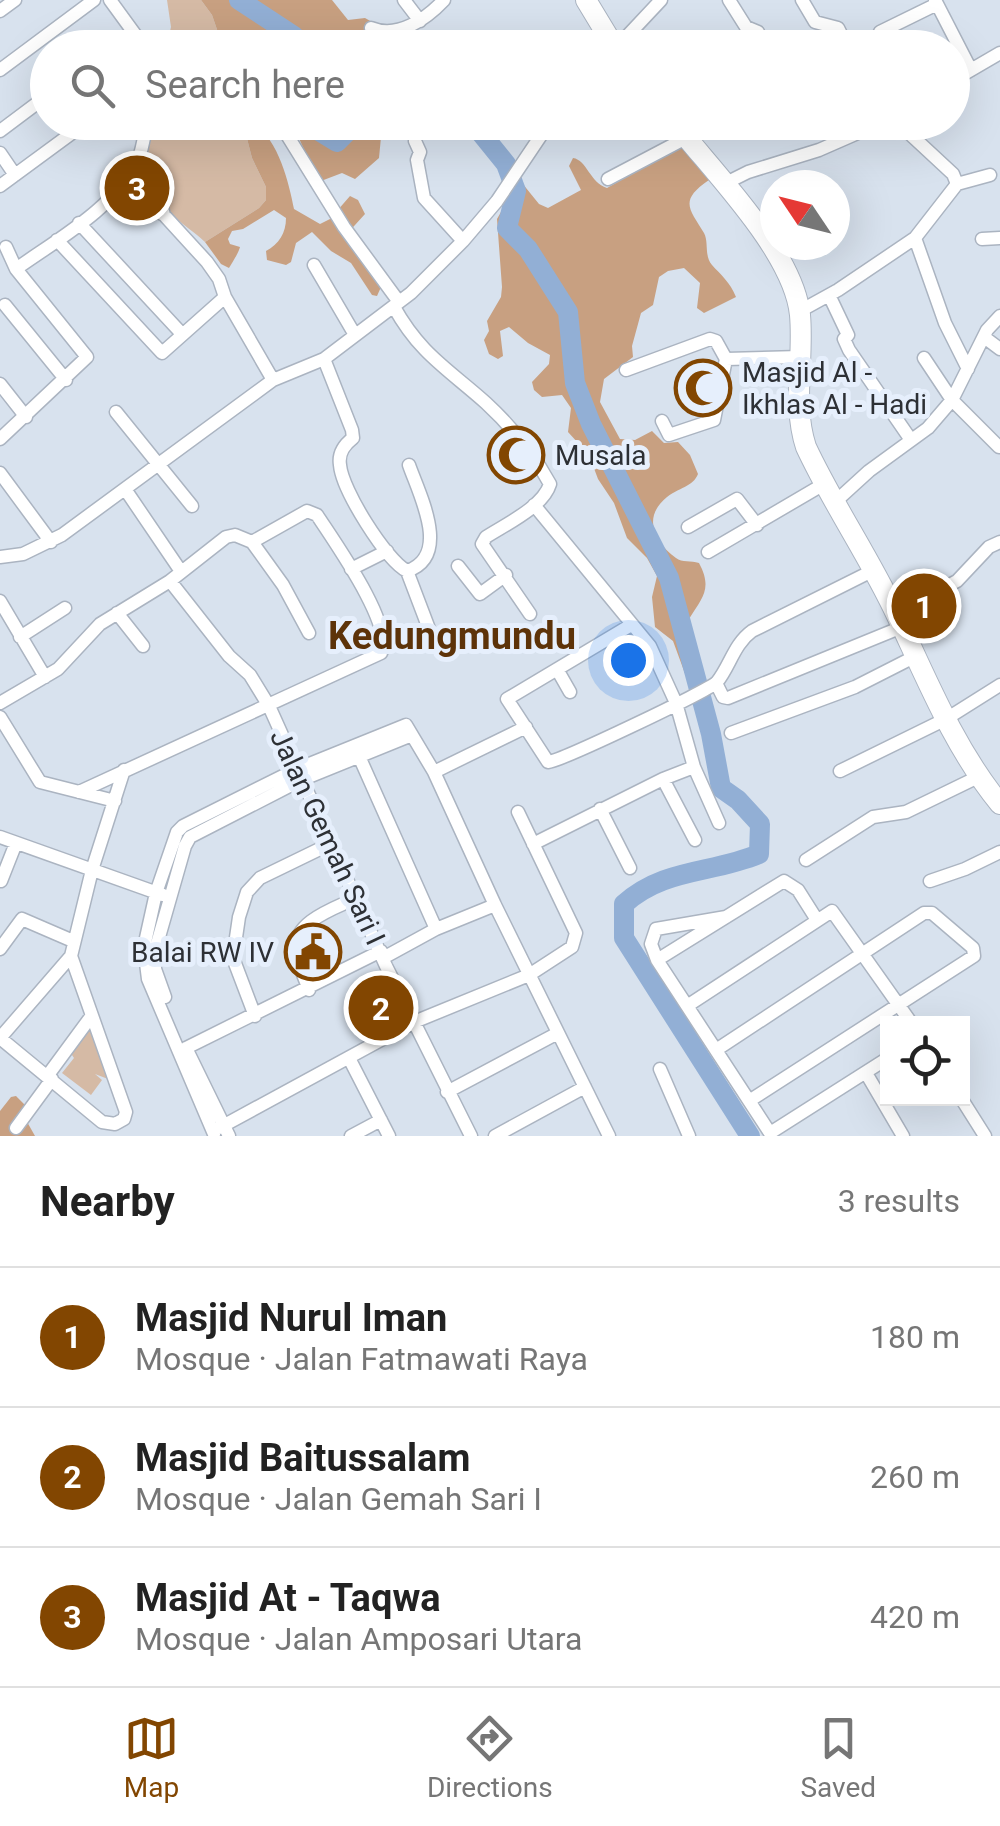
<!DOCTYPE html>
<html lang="en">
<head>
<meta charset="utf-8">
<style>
	:root { --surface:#fff; --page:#f6f6f6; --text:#222; --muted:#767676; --line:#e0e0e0; --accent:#824601 }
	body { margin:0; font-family:Roboto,sans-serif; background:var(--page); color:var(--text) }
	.controls { position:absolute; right:30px; bottom:30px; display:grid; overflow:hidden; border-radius:0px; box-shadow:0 10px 40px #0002 }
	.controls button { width:90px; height:90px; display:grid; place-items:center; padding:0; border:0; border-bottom:2px solid var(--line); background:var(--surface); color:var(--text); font:50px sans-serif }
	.compass { position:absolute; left:760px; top:170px; width:90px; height:90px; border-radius:50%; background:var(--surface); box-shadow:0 10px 40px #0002; rotate:305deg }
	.you { position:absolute; left:628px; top:660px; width:35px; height:35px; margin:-25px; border:8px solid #fff; border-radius:50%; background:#1a73e8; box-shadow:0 0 0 15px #1a73e833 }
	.badge { display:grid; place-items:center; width:65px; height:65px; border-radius:50%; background:var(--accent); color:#fff; font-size:32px; font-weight:700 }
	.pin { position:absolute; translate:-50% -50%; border:5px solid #fff; box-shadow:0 2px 10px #0006 }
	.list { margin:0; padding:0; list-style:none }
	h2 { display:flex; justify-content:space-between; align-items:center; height:130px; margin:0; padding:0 40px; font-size:42px }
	h2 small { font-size:32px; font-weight:400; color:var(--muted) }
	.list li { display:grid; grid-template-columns:65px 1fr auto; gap:30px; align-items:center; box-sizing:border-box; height:140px; padding:0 40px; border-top:2px solid var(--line) }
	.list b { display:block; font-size:38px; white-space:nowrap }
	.list p { margin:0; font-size:32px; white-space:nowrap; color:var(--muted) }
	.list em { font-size:32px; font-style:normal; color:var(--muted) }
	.icon { flex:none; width:55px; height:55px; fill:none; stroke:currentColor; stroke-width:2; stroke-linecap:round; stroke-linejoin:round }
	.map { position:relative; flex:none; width:1000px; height:1136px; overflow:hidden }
	.search { position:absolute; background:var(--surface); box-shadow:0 10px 40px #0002; left:30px; right:30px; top:30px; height:110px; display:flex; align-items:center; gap:25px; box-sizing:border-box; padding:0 35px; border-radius:55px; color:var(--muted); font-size:38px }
	.sheet { height:550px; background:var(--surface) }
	nav { display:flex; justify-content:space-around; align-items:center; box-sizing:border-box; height:140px; border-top:2px solid var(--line); background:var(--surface); font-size:28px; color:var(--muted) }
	nav a { display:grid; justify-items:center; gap:5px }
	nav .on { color:var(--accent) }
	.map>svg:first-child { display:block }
	.green { fill:#d5baa5 }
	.forest { fill:#c8a081 }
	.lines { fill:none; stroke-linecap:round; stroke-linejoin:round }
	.river { stroke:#92afd5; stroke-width:20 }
	.street-casing { stroke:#abb4c1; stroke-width:15 }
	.primary-casing { stroke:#abb4c1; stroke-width:22 }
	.street { stroke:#fff; stroke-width:12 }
	.primary { stroke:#fff; stroke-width:20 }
	.labels { text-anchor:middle; stroke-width:10; stroke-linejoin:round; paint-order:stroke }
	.poi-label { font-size:28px; fill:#2d3035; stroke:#e6effc; text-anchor:start }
	.street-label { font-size:28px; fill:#2d3035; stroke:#e6effc }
	.district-label { font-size:38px; font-weight:bold; fill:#5d3309; stroke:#e6effc }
</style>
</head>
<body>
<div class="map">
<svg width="1000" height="1136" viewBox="0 0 1000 1136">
	<rect width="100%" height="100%" fill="#d8e2ee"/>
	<!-- green -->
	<path class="green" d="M167,0H201L212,15L223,47L166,48L171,27Z
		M155,123H243L252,158L266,187V200L259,208L205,242C195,232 182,225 173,215C156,196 150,160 145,136Z
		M90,1023L108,1079L95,1074L102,1080L91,1095L62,1073L74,1058L70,1052Z"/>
	<!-- forest -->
	<path class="forest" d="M201,0H332L348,20L365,18L416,47H223L212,15Z
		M243,123C275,123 289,183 294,209L320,224L330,219L350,196L358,200L365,214L345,236L381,287L377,296L372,295L351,263L331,251L312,232L296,243L291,262L286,265L267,260L266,251C279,244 286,233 286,218L274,210L243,229L232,231L228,239L230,244L240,247C239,252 232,263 229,268L221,264L205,242L259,208L266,200V187L252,158Z
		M292,123H377L381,137L379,158L355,179L342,173L321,181L317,178Z
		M680,146L709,175V180C678,201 690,209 704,233C709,242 704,256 712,265C721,275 730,282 736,297L704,313L697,308L700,283L684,268L668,271L659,277L653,305L641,313L632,346L633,357L604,379L600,402L620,439L635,440L652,431L664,443L678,442L690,455L698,474C693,487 678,488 667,497C642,517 654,542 676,558C682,563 691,560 699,563C713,589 702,598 689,619L702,673L692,681L687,679L673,641L655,627L652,597L657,576L647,558L627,538L614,503L598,479L589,455L568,432L571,408L562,395L542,397L534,390L532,382L549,364L550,355L528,343L509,327L500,331L503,356L498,359L489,354L484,340L489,331L487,321L501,297L502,287L497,219L517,184L522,183L539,204L548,208L581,190L569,166L573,158C587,160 590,183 607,188Z
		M16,1096L25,1105L26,1120L35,1136H0V1111L11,1097Z"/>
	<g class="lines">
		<!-- river -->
		<path class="river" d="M239,0L294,36L300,48
			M314,122L319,131L337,142L357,122
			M472,122L506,164L516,191L507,228L528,249L568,312L575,383L591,424L669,578L711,734L721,788L738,800L760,824L759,854C711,874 664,868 624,904V938L750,1136"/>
		<!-- street casing -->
		<g class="street-casing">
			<path id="street" d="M110,0L145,48
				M404,0L420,21
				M729,0L746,27L758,32
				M802,0L815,22L838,28L848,48
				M935,0L971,70
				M0,11L15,0
				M371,28C398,39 426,19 444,0
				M880,32L937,4
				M111,48L132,32
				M616,48L661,0
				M0,70L94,0
				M952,81L1000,53
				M279,122L344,227L399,302
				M897,122L953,174L957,184
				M0,131L48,95
				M415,141L420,152L417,160L424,198L463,241
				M0,153L15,175
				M139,158L156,188L164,215L207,262L219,279L225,297L273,380
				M608,179L686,138
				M728,182L748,172L819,150L883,122
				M0,186L87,122
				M119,188L164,215
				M79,223L182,334
				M915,238L945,323L968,369
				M982,239L1000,238
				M57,240L162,353L225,297
				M314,265L355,335
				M16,269C58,239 115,208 138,160C143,149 143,135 149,122
				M829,295L848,335L844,339L849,350L911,440
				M5,305L66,380
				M394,307C420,354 448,369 486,403C512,427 533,453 550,484C543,507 506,524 486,537L482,544L530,614
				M800,311L838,290L915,238L957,184L990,175
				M984,337L1000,349
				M924,358L952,400L999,447
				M324,359L352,430L353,438C344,445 338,453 340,465C342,490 386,560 407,571C452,556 419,494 409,465
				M626,370L710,339L716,341L726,359
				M0,384L26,417
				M116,412L192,506
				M662,421L669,435L714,420L726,359L800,357
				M0,439L87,357L16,269L6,247
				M503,454L522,440
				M0,473L51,542
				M125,489L180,570
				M835,502L869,471L928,428L952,400L987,330L1000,316
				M534,505L650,646L676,703L694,767L719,823
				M688,527L737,499L757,525
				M252,542L283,585L309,633
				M708,552L824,484
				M0,557L23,554L62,535L273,380L324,359L411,293L463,241L497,201L550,122
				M458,566L480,594L506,575
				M351,569L387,551
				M407,571L434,642
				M170,581L229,656L250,675L269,706L386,966L471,1136
				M0,601L45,677
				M117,613L143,646
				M896,613L957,581L989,547L1000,542
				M631,625L507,699L548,762C561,761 710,690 717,682C730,666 734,644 752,631L872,571
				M20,637L65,608
				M558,671L570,692
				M716,683L723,697L728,698L902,627
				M0,703L58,669L100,624L170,581L226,537L235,535L252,542L307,511L317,515C333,540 395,626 381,653L79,792
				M0,717L40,782L115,801
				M731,733L855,687L916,656
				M358,754L436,929
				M840,771L946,719L1000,685
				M434,772L526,727
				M663,779L695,840
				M600,809L630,868
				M0,837L163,895
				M533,844L663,779L694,767
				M806,860L873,817L906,812L978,777
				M1,881L16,843
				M930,881L965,869L1000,852
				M726,917L656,929L651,944L657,960L772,1136
				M0,949L22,919L73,941
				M383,958L436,929L495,905
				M657,960L784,881L798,890L817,920
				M309,990C305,978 297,963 296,950C293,921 336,908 356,898
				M165,997L155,969V951L185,846L190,837L301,780L412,735
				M687,1006L832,911L912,1024
				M255,1016L233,958L239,917L247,892L260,878L330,844
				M0,1038L102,1122L115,1124L124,1119L126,1112L71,956
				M0,1038L71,956L92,870L124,770
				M186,1048L229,1136
				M182,1050L381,951
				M716,1050L924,913H932L973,948L974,956L749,1101
				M349,1058L389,1136
				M660,1069L689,1136
				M866,1073L903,1136
				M48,1075L90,1018
				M447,1092L558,1033
				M961,1098L985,1136
				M16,1128L52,1079
				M219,1128L414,1022L529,975L572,947L576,933L518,812
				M770,1133L888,1058
				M214,1134L148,979L144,947L156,893L177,832L183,826L297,769L406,725L434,772L495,905L609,1136
				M351,1136L381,1120
				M495,1136L585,1087"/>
		</g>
		<!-- primary casing -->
		<g class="primary-casing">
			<path id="primary" d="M586,0L615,48
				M674,122C712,171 794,252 800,315C804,359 792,405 806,447C833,505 870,558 897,616C927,680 955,749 1000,804"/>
		</g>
		<!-- street -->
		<use href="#street" class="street"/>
		<!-- primary -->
		<use href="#primary" class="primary"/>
	</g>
	<!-- icons -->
	<defs>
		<g id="mosque-ring" transform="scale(2.875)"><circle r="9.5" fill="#e6effc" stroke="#824601" stroke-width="1.5"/><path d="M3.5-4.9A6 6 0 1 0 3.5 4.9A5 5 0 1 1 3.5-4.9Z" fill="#824601"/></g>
		<g id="civic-ring" transform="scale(2.875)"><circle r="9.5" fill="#e6effc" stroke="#824601" stroke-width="1.5"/><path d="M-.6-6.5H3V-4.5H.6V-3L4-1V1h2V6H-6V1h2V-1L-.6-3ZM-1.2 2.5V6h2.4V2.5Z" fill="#824601"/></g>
	</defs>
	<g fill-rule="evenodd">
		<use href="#mosque-ring" x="703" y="388"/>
		<use href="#mosque-ring" x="516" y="455"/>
		<use href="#civic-ring" x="313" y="952"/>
	</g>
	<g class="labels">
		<!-- poi labels -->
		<g class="poi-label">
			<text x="742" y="382">Masjid Al -<tspan x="742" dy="32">Ikhlas Al - Hadi</tspan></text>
			<text x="555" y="465">Musala</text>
			<text x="274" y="962" text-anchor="end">Balai RW IV</text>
		</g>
		<!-- street labels -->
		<g class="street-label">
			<text transform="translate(328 837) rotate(65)" y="10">Jalan Gemah Sari I</text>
		</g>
		<!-- district labels -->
		<g class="district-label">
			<text x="452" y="649">Kedungmundu</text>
		</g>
	</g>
</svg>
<div class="controls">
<button><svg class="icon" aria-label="locate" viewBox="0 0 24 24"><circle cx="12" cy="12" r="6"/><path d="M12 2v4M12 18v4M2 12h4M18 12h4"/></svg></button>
</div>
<svg class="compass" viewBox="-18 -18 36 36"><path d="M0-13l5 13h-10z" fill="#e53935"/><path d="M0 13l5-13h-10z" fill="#767676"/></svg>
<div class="you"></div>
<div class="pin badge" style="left:924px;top:606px">1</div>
<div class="pin badge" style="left:381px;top:1008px">2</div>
<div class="pin badge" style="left:137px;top:188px">3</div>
<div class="search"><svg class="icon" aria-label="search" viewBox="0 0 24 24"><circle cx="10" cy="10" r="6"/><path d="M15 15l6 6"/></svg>Search here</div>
</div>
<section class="sheet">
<h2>Nearby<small>3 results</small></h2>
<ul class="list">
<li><span class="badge">1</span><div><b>Masjid Nurul Iman</b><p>Mosque · Jalan Fatmawati Raya</p></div><em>180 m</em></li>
<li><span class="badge">2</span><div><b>Masjid Baitussalam</b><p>Mosque · Jalan Gemah Sari I</p></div><em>260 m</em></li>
<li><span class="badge">3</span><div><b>Masjid At - Taqwa</b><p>Mosque · Jalan Amposari Utara</p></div><em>420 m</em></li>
</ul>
</section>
<nav>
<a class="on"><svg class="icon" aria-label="map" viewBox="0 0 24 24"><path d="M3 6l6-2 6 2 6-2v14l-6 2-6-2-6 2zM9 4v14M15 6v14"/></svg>Map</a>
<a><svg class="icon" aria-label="directions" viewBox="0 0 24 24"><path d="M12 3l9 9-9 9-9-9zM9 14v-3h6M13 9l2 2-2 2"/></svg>Directions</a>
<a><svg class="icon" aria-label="saved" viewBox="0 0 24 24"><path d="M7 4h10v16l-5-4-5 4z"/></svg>Saved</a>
</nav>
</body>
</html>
